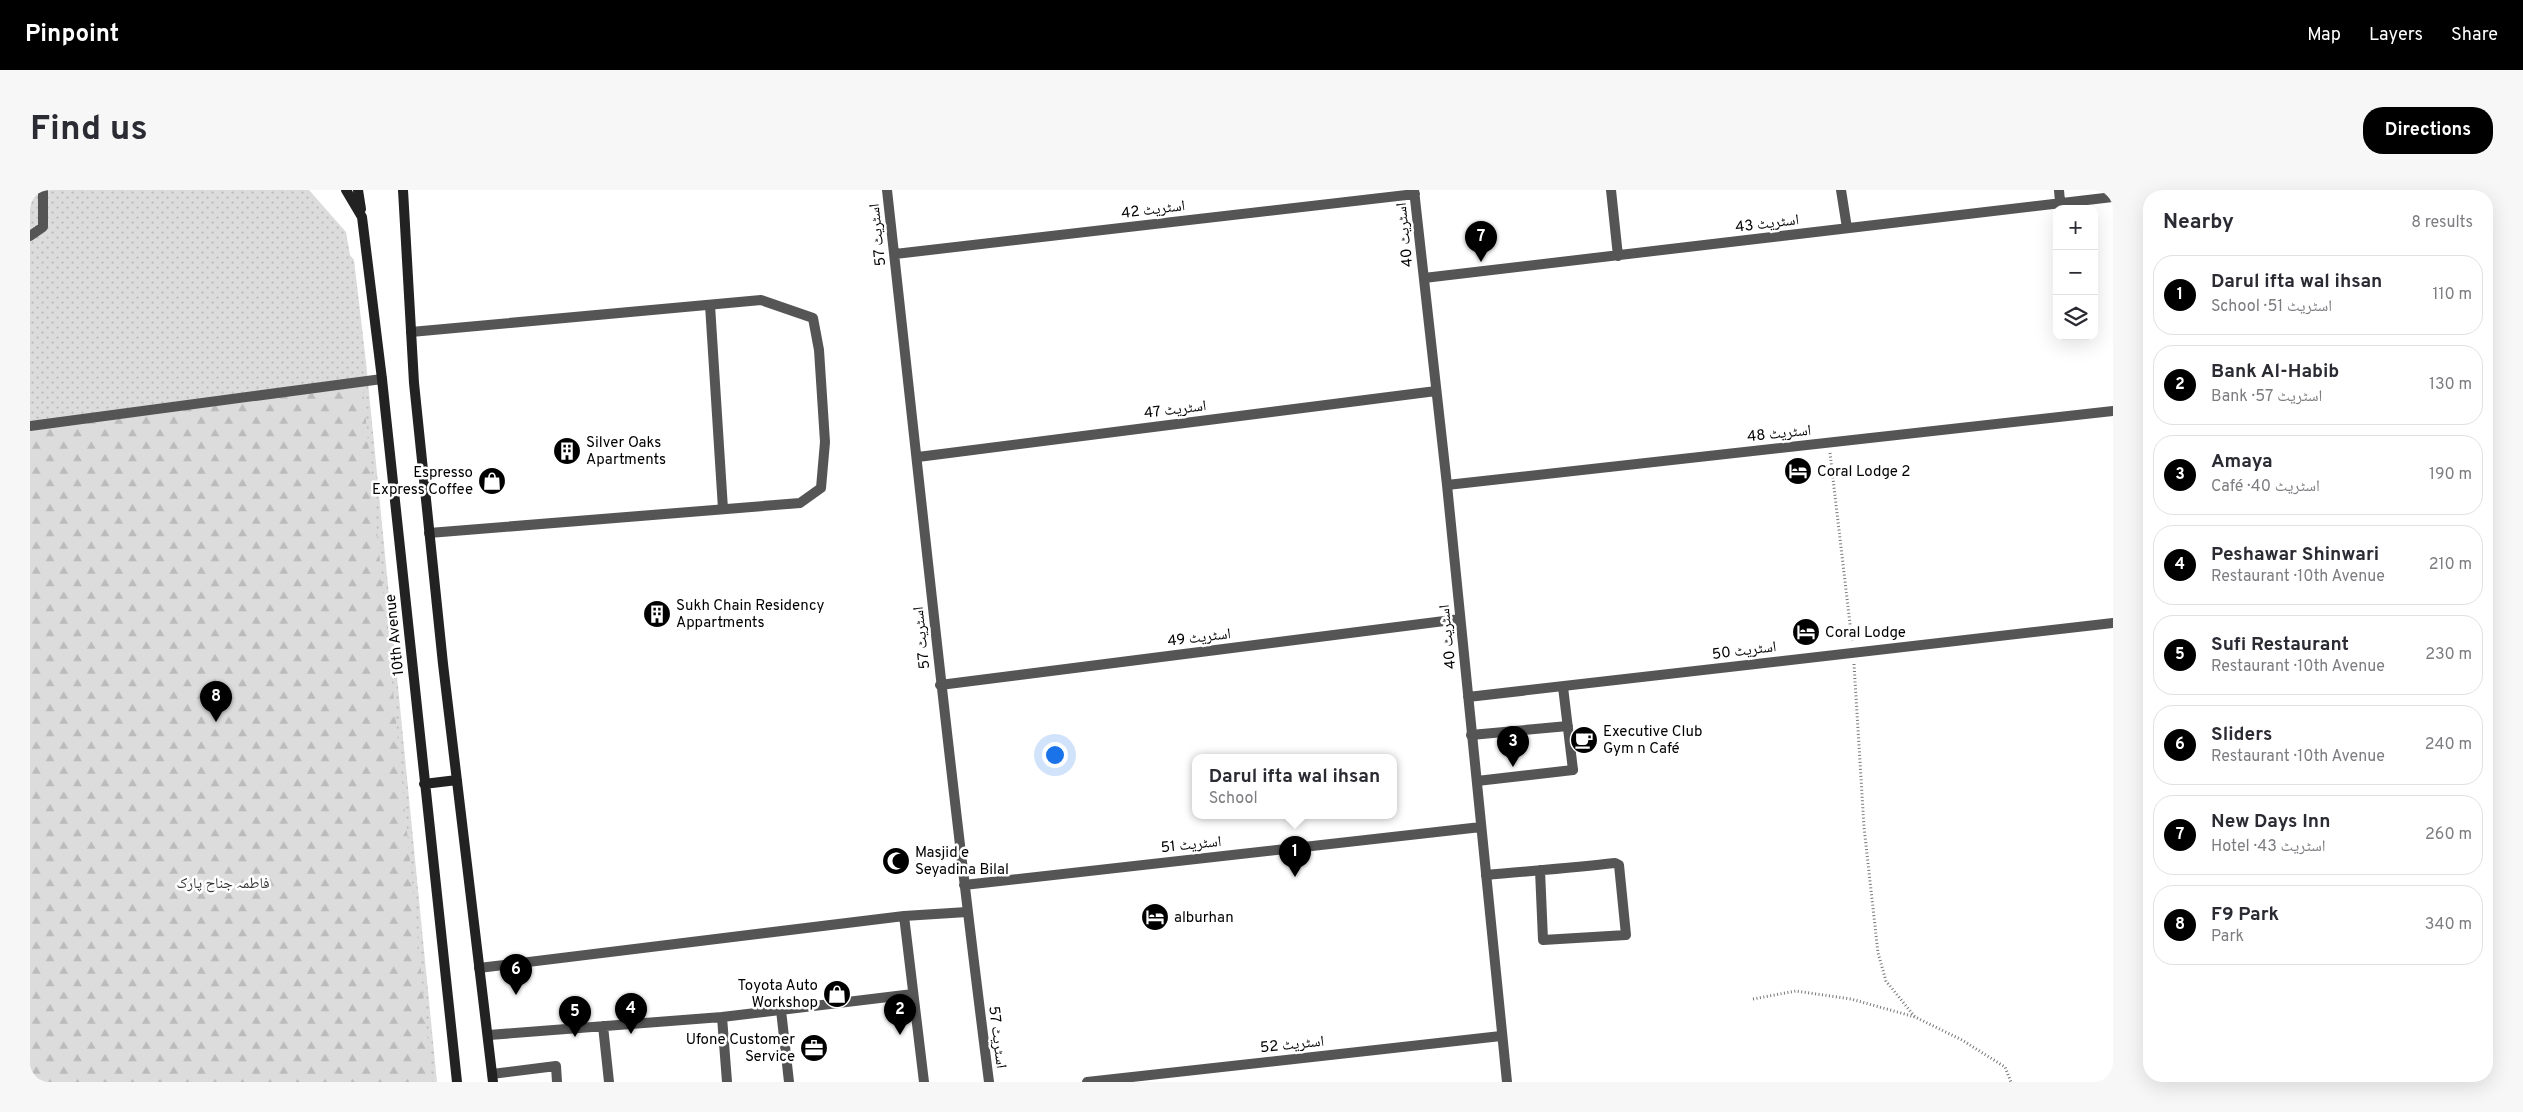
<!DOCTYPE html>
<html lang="en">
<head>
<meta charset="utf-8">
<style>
	:root { --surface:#fff; --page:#f7f7f7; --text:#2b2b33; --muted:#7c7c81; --line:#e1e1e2; --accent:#000 }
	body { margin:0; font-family:Overpass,"Noto Naskh Arabic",sans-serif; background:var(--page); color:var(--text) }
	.controls { position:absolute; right:15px; top:15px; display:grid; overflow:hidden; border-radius:10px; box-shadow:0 5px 20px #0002 }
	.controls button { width:45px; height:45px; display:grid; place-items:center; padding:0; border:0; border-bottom:1px solid var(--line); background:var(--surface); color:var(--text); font:25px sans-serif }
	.you { position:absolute; left:1024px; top:564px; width:18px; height:18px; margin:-12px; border:4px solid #fff; border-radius:50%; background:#1a73e8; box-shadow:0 0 0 8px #1a73e833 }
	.badge { display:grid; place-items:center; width:32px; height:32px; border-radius:50%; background:var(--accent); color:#fff; font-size:16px; font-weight:700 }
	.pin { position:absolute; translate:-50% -41px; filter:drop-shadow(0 1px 2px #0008) }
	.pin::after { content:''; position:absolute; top:26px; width:18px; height:15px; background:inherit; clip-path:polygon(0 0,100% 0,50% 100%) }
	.popup { position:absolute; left:1162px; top:564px; width:205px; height:65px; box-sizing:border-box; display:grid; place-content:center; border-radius:10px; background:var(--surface); filter:drop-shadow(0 1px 4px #0005); font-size:16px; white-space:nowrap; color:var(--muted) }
	.popup b { font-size:19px; color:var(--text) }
	.popup::after { content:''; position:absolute; left:50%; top:100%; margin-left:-10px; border:10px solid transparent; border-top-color:var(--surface) }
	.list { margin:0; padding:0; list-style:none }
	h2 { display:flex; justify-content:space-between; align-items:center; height:65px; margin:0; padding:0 20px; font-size:21px }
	h2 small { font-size:16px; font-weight:400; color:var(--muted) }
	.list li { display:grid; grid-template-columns:32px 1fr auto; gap:15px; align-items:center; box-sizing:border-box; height:80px; margin:0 10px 10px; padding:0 10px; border:1px solid var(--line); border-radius:20px }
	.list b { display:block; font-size:19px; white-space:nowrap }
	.list p { margin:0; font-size:16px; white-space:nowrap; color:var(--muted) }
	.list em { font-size:16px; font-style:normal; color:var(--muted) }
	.icon { flex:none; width:28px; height:28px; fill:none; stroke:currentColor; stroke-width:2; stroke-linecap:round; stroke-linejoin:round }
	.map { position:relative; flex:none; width:2083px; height:892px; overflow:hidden; border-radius:20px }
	header { display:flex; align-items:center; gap:30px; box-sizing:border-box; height:70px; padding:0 25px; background:var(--accent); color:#fff }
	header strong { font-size:24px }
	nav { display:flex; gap:28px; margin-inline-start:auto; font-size:18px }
	.intro { display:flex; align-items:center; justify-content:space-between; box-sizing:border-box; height:120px; padding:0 30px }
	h1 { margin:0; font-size:35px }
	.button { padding:12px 22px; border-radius:20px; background:var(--accent); color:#fff; font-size:18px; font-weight:700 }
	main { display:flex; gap:30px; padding:0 30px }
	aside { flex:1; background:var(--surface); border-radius:20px; box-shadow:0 5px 20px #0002 }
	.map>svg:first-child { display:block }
	.grass { fill:url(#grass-dots) }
	.forest { fill:url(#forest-firs) }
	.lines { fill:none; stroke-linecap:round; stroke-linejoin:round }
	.path { stroke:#777; stroke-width:3; stroke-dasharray:1 2.5; stroke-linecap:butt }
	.lane { stroke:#555; stroke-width:10 }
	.street { stroke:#555; stroke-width:10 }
	.secondary { stroke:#222; stroke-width:10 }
	.labels { text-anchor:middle; stroke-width:5; stroke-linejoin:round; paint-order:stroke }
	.street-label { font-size:15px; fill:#000; stroke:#fff }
	.poi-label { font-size:15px; fill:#000; stroke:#fff; text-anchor:start }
	.park-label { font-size:15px; fill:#333; stroke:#fff }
</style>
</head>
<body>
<header>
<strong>Pinpoint</strong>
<nav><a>Map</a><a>Layers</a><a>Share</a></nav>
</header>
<div class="intro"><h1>Find us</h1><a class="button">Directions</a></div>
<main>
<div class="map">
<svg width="2083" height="892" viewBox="0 0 2083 892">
	<defs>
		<pattern id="grass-dots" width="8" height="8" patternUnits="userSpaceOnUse" patternTransform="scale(1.25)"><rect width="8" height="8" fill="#dcdcdc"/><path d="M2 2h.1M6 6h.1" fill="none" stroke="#bbb" stroke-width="1.8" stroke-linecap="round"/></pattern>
		<pattern id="forest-firs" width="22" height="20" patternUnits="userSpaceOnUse" patternTransform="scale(1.25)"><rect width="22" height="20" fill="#dcdcdc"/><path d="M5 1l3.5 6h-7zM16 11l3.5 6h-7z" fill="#bbb"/></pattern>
	</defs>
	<rect width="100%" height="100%" fill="#fff"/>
	<!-- grass -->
	<path class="grass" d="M0,0H279L316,42L320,65L324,70L336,172L407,892H0Z"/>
	<!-- forest -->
	<path class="forest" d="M332,191L402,892H0V240Z"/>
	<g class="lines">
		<!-- path -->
		<path class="path" d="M1800,263L1822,451
			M1824,474L1834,637L1848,763L1856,791L1885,827
			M1723,809L1766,801L1821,809L1885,827L1932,850L1975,877L1981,892"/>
		<!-- lane -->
		<path class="lane" d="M0,46L13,37V0
			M680,115L693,319
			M381,142L731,110L783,128L789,160L795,252L791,298L770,313L399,343
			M0,236L352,189
			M1533,497L1543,580
			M1441,545L1538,536
			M1456,685C1499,681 1542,678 1585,673L1589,675L1596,745L1513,750L1510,680
			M874,726L894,892
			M449,778L874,726L937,722
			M751,820L759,892
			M573,836L579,892
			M459,845L692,827
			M462,884L526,876L527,892
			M697,892L692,827L883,804"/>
		<!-- street -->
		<path class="street" d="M857,0C890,297 921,595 959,892
			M1384,0L1417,295L1477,892
			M1581,0L1588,66
			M1811,0L1817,38
			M2029,0L2030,12
			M865,64L1385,4
			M1394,88L2083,7
			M888,267L1406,201
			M1417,295L2083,221
			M910,495L1430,429
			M1438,507L2083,433
			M1447,591L1543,580
			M934,695L1451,637
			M1057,892L1471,846"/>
		<!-- secondary -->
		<path class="secondary" d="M316,0L332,27L352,189L427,892
			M328,0L331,19
			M373,0L384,193L413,474L463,892
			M394,594L427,590"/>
	</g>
	<!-- icons -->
	<defs>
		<g id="building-disc" transform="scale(1.4375)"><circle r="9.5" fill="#000" stroke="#fff"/><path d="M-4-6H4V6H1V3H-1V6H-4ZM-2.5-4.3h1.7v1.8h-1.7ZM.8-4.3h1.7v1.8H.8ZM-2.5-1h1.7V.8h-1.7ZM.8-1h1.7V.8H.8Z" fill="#fff"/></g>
		<g id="hotel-disc" transform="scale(1.4375)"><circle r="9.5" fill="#000" stroke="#fff"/><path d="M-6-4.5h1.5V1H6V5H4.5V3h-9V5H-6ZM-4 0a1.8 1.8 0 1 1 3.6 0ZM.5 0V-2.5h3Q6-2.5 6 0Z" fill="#fff"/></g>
		<g id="shop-disc" transform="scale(1.4375)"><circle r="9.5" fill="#000" stroke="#fff"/><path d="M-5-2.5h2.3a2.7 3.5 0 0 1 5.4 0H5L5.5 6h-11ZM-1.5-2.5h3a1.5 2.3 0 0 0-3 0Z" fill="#fff"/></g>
		<g id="cafe-disc" transform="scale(1.4375)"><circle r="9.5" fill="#000" stroke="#fff"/><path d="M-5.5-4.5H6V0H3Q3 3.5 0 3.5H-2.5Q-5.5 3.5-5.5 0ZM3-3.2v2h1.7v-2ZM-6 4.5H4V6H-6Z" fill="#fff"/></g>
		<g id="mosque-disc" transform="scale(1.4375)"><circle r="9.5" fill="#000" stroke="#fff"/><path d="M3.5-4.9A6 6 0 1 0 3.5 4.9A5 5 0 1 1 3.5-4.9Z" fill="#fff"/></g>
		<g id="office-disc" transform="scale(1.4375)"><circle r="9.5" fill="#000" stroke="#fff"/><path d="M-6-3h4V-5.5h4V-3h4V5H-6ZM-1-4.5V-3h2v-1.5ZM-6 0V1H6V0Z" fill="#fff"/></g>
	</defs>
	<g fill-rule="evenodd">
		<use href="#building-disc" x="537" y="261"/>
		<use href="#hotel-disc" x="1768" y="281"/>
		<use href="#shop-disc" x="462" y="291"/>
		<use href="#building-disc" x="627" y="424"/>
		<use href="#hotel-disc" x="1776" y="442"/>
		<use href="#cafe-disc" x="1554" y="550"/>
		<use href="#mosque-disc" x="866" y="671"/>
		<use href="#hotel-disc" x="1125" y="727"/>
		<use href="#shop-disc" x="807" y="804"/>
		<use href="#office-disc" x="784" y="858"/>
	</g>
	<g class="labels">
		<!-- street labels -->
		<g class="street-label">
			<text transform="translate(1123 19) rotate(-7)" y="5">اسٹریٹ 42</text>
			<text transform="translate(1737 33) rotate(-7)" y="5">اسٹریٹ 43</text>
			<text transform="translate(847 45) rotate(-96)" y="5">اسٹریٹ 57</text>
			<text transform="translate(1374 45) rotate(-96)" y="5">اسٹریٹ 40</text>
			<text transform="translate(1145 219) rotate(-7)" y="5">اسٹریٹ 47</text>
			<text transform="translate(1749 243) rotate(-6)" y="5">اسٹریٹ 48</text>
			<text transform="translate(364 445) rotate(-96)" y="5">10th Avenue</text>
			<text transform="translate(1169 447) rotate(-7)" y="5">اسٹریٹ 49</text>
			<text transform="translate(1417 447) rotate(-96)" y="5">اسٹریٹ 40</text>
			<text transform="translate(891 448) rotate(-96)" y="5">اسٹریٹ 57</text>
			<text transform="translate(1714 460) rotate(-7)" y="5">اسٹریٹ 50</text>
			<text transform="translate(1161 654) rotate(-6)" y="5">اسٹریٹ 51</text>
			<text transform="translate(968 847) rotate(83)" y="5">اسٹریٹ 57</text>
			<text transform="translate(1262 854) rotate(-6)" y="5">اسٹریٹ 52</text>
		</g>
		<!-- poi labels -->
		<g class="poi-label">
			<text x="556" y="257">Silver Oaks<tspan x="556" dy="17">Apartments</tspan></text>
			<text x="1787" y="286">Coral Lodge 2</text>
			<text x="443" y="287" text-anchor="end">Espresso<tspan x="443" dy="17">Express Coffee</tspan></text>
			<text x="646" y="420">Sukh Chain Residency<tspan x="646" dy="17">Appartments</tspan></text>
			<text x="1795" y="447">Coral Lodge</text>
			<text x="1573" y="546">Executive Club<tspan x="1573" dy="17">Gym n Café</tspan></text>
			<text x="885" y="667">Masjid e<tspan x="885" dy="17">Seyadina Bilal</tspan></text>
			<text x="1144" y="732">alburhan</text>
			<text x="788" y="800" text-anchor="end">Toyota Auto<tspan x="788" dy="17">Workshop</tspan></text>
			<text x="765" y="854" text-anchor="end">Ufone Customer<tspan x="765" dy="17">Service</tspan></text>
		</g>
		<!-- park labels -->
		<g class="park-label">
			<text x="193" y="698">فاطمہ جناح پارک</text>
		</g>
	</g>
</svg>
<div class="controls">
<button>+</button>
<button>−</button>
<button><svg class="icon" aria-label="layers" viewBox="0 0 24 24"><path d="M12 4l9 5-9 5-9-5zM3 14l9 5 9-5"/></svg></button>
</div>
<div class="you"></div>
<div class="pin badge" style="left:1265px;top:687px">1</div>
<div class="popup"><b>Darul ifta wal ihsan</b>School</div>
<div class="pin badge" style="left:870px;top:845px">2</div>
<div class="pin badge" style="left:1483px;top:577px">3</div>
<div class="pin badge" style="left:601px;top:844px">4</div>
<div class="pin badge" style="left:545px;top:847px">5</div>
<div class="pin badge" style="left:486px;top:805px">6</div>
<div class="pin badge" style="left:1451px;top:72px">7</div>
<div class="pin badge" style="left:186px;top:532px">8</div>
</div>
<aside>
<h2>Nearby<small>8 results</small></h2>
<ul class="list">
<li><span class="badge">1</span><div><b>Darul ifta wal ihsan</b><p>School · اسٹریٹ 51</p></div><em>110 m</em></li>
<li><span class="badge">2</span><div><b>Bank Al-Habib</b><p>Bank · اسٹریٹ 57</p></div><em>130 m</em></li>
<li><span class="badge">3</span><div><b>Amaya</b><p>Café · اسٹریٹ 40</p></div><em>190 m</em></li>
<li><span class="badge">4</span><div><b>Peshawar Shinwari</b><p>Restaurant · 10th Avenue</p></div><em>210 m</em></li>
<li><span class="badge">5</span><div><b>Sufi Restaurant</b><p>Restaurant · 10th Avenue</p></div><em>230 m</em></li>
<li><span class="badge">6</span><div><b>Sliders</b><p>Restaurant · 10th Avenue</p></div><em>240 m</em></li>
<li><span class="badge">7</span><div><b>New Days Inn</b><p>Hotel · اسٹریٹ 43</p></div><em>260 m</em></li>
<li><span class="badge">8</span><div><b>F9 Park</b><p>Park</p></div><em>340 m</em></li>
</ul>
</aside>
</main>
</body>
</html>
